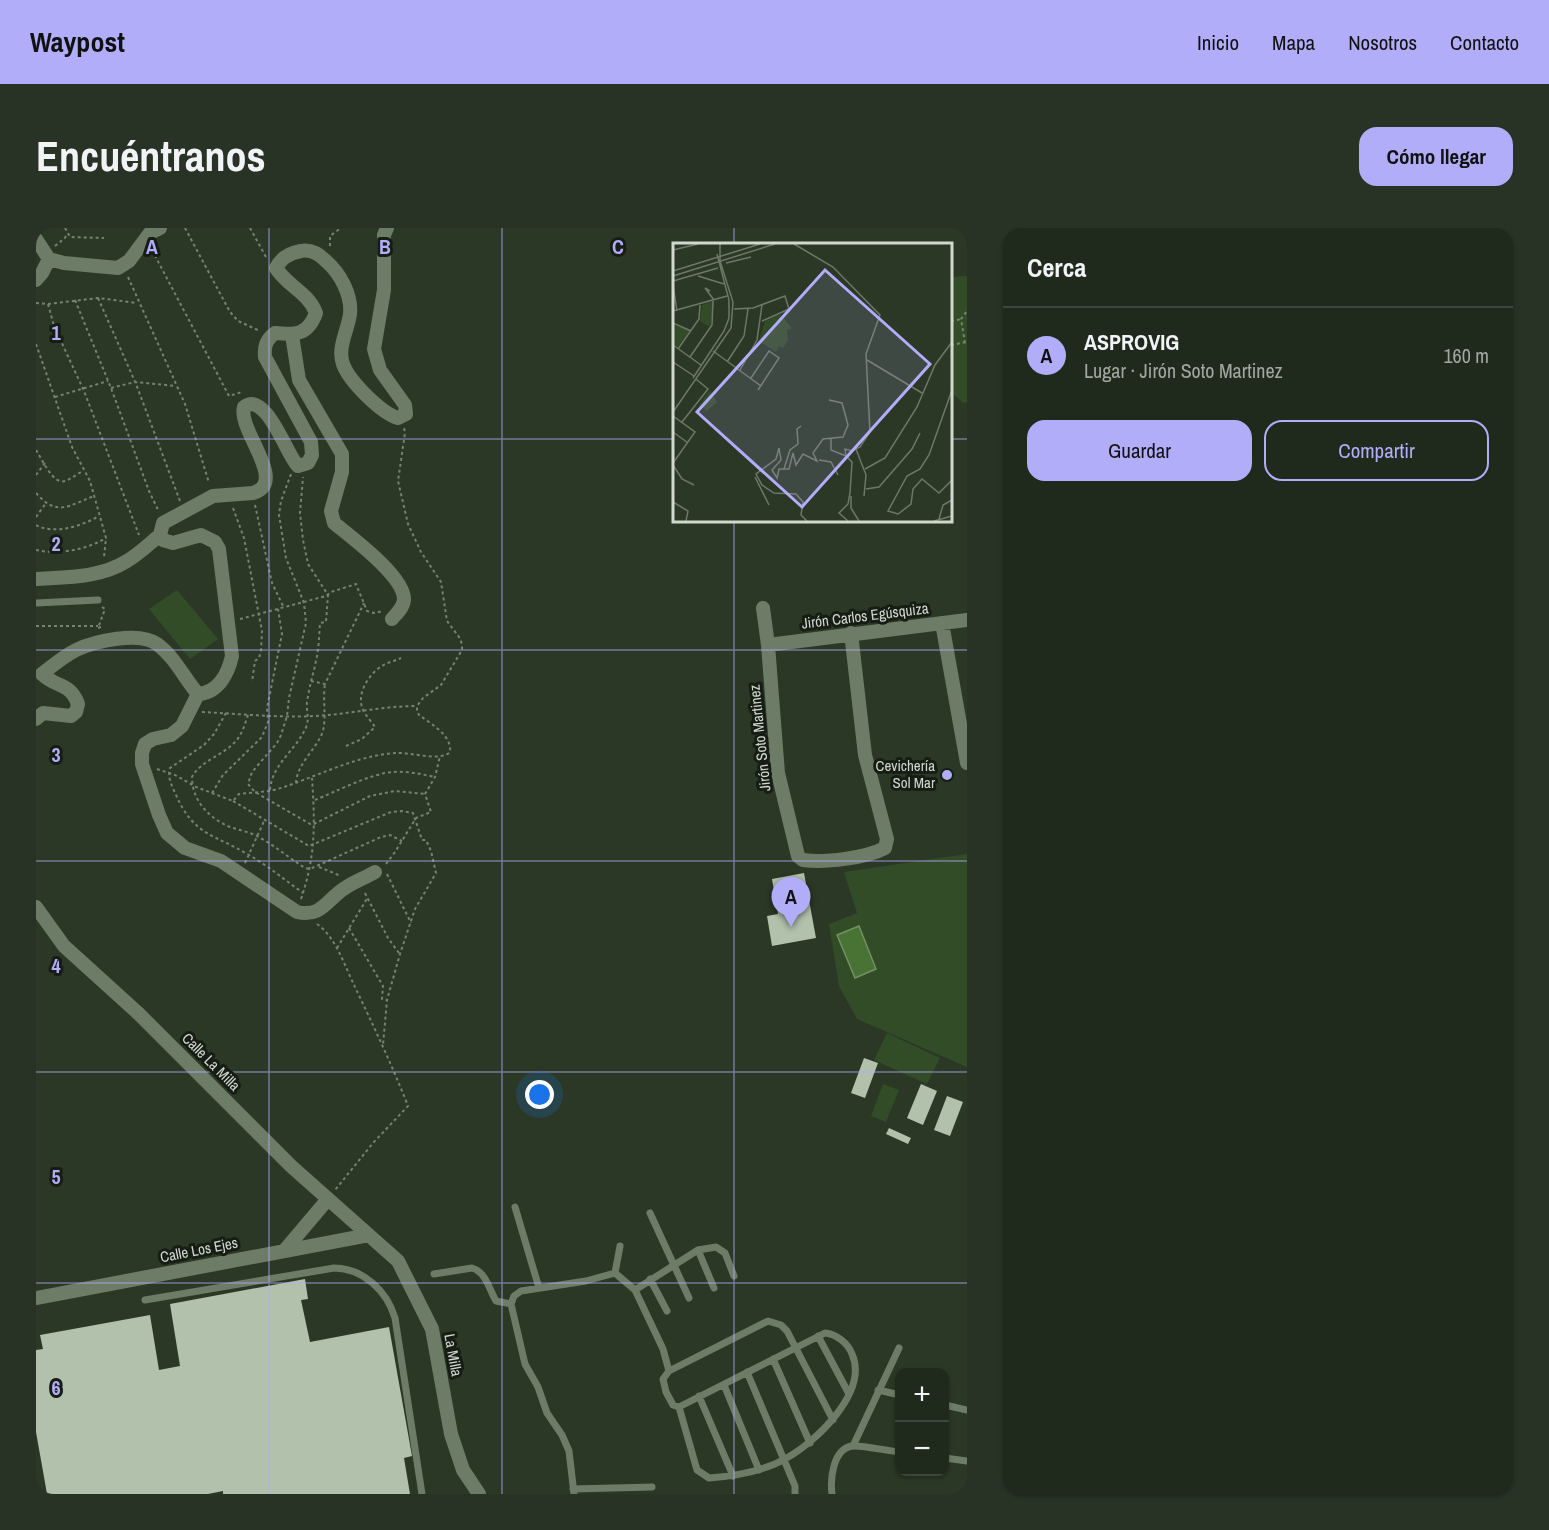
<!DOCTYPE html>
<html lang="es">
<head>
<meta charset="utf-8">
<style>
	:root { --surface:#202a1c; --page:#283225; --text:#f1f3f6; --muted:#a2a7a3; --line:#3d463b; --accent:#b2adf9 }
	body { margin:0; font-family:"Archivo Narrow",sans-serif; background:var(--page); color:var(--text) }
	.controls { position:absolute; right:18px; bottom:18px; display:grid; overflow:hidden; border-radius:12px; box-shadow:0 2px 4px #0004 }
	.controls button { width:54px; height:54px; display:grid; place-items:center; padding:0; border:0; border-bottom:2px solid var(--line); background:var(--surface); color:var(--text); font:30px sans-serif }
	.you { position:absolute; left:504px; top:867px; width:21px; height:21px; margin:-15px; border:4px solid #fff; border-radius:50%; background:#1a73e8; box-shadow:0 0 0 9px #1a73e833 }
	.badge { display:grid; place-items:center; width:39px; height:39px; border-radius:50%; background:var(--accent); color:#111; font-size:20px; font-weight:700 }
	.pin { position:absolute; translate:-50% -50px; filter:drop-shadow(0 2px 3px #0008) }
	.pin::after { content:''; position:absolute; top:32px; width:21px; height:18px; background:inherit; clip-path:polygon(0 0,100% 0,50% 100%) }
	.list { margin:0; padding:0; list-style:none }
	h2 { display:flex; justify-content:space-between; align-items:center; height:78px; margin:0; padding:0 24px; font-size:26px }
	h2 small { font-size:20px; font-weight:400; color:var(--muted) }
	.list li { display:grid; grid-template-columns:39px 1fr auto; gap:18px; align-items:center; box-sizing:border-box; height:96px; padding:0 24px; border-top:2px solid var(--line) }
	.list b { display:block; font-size:22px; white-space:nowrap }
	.list p { margin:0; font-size:20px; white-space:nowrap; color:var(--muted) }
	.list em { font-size:20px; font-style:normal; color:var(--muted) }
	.actions { display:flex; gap:12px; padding:18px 24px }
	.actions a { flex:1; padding:14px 0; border:2px solid var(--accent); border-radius:18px; text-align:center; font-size:21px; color:var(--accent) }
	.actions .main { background:var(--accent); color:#111 }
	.map { position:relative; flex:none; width:931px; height:1266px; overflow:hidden; border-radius:18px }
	header { display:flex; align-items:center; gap:36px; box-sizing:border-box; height:84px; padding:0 30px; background:var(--accent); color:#111 }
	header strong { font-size:28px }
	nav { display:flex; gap:33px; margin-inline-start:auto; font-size:21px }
	.intro { display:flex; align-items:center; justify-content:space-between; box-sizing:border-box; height:144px; padding:0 36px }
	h1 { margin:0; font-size:42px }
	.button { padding:15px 27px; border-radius:18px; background:var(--accent); color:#111; font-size:21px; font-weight:700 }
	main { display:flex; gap:36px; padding:0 36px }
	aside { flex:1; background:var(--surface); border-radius:18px; box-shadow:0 2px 4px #0004 }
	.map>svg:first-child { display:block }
	.green { fill:#334c28 }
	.water { fill:#497335; stroke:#729263; stroke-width:1.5 }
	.building { fill:#b1c1ab }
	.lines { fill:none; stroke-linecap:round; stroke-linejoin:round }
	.path { stroke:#778272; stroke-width:2; stroke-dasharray:3 3; stroke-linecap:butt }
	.lane { stroke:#6d7c67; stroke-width:7 }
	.street { stroke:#6d7c67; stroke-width:14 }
	.grid { fill:none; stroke:#b2adf9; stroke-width:1.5; stroke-opacity:0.55 }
	.poi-dot { fill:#b2adf9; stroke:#171d15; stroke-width:2 }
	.labels { text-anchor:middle; stroke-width:6; stroke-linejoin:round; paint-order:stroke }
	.street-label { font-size:15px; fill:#d1d9ce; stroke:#171d15 }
	.poi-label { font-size:15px; fill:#d1d9ce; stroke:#171d15; text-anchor:end }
	.inset-road { fill:none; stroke:#6d7869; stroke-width:1.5 }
	.view { fill:#b2adf9; fill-opacity:0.15; stroke:#b2adf9; stroke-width:3 }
	.inset-edge { fill:none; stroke:#d1d9ce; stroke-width:3 }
	.grid-label { font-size:20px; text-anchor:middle; font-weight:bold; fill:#b2adf9; stroke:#171d15; stroke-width:6; stroke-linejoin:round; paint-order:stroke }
</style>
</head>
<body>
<header>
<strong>Waypost</strong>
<nav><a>Inicio</a><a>Mapa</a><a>Nosotros</a><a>Contacto</a></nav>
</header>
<div class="intro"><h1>Encuéntranos</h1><a class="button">Cómo llegar</a></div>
<main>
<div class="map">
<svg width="931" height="1266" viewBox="0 0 931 1266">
	<rect width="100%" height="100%" fill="#2b3825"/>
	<!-- green -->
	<path class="green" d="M931,48V174L928,175L915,165V49Z
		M141,362L182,411L154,431L113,381Z
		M931,626V839L821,791L803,758L793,696L821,685L808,644Z
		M851,805L904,830L891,856L838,832Z
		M847,856L863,862L850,894L835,888Z"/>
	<!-- water -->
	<path class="water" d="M823,698L840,741L819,750L801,707Z"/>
	<!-- building -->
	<path class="building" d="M768,645L780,710L736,718L731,688L742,686L736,651Z
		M828,830L842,835L829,870L815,865Z
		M885,856L901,863L887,897L871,890Z
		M911,868L927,874L914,908L898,902Z
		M853,900L875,910L872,916L850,906Z
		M269,1051L272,1071L265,1072L274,1114L353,1099L376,1228L368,1230L374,1266H187V1263L172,1266H11L0,1204V1122L7,1121L4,1107L114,1087L123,1142L144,1138L134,1076Z"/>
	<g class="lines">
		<!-- path -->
		<path class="path" d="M29,0L34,9L68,10
			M149,0L194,84L202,93L224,103
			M214,0L230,29
			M19,18L29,10L31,5
			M294,18V8L305,0
			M116,22L193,168L206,164L207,165
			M92,49L149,176L173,255
			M62,70L100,156L144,273
			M39,72L75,160L113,263L123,284
			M0,75L12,76L62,70L101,75
			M12,76L18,98L48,163L103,307
			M915,93L926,91
			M929,115L925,91L931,83
			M0,116L36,219L54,253L70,310L68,329
			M915,117L931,114
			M75,160L99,154L140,158
			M19,169L72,153
			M0,222C6,231 17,257 29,253C35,251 41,246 47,243
			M255,246L245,273L243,287L250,330L268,375L270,395L253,470L251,488L245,507L241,515L216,544L212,556L219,564L274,596H278L334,568L359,563L389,566
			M0,247L9,235
			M0,265C21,289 32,278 58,268
			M219,277L236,355L247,378
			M197,280L208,310L226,403L225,423L223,430L219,433L216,454
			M0,289L10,275
			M0,297C18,307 46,298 63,288
			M0,322C22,327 50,322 70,310
			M204,391L290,368L295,364L320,356L331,383L338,385L347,383
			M0,398H62
			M65,399L62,400L69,381L66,379
			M275,453L289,456L328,375
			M166,484C208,486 251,491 293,487C322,484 351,478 381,478
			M190,485L178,506L168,517L134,540C131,549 136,558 140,567C158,608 178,606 213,627C232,638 249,652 267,665
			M212,487C209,496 206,506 200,513C188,527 164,533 156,549C156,573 173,590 194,599C203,602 213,604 221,608C238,617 253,630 269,640L274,641L345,609L354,607L366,613
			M310,518L326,511L339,499C335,493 328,486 326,479C321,464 334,445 346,438C352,434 359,433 365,430
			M121,541L139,547L160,559L197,573L203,566L234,563L245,560C282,548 322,527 360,525C374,524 405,534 414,524C416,507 395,496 383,487L381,483V478L387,470L405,457L426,422V416L423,409L411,393L405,354L385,324L372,296L362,253L369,205L368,200
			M260,555C261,537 277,524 285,508C292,493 286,473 289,456
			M234,562C236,535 262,521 271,497C273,489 270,482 271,474C273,460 277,447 280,433C283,420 283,408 284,395L290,394L292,367L272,336L267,312L264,285L267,249
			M176,565L187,547L226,509L232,494L231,480L246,406L242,381
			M279,572C299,564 336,545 357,544C371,543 385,546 399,549
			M197,573L273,618L355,584L366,583L377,585L386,612H390L395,623L400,645L379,681L364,726L351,772L347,817
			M209,635L229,591
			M350,636L359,624L380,590L395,584L389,566L399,549L404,528
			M283,639L305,648
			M351,646L375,695
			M329,665L352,710L363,725
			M265,671C280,627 279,596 276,550
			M281,696C300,709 309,739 319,759C338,799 356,837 372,878L337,915L299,962
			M313,700L347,758L346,771L350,772
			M301,720L332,669"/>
		<!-- lane -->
		<path class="lane" d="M0,375L62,372
			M479,979L503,1060
			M614,985L653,1070
			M584,1018L579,1045L599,1062L627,1121L633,1143L627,1151L630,1164L637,1177L643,1179
			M662,1022L680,1019L689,1025L698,1048
			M398,1046L436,1040C450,1044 453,1061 460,1073L475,1076
			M614,1051L631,1083
			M599,1062L662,1022L678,1060
			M109,1072L298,1040C327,1040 351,1063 359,1090L386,1266
			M789,1105C800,1106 812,1115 816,1126C833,1164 779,1215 749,1231C726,1244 699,1248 673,1250L661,1242L643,1179Z
			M782,1108L813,1166
			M737,1131L774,1215
			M633,1143L732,1093L745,1097L751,1103L797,1192
			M711,1144L759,1258V1266
			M688,1157L723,1242
			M842,1162L864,1167
			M663,1168L697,1248
			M909,1177L931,1182
			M817,1218L863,1120
			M909,1230L931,1233
			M537,1261L616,1259
			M538,1266L533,1223L526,1207L511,1185L502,1159L489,1136L475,1076L478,1068L485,1063L550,1053L579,1045
			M796,1266C794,1251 797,1221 816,1218C826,1217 852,1223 864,1224"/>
		<!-- street -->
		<path class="street" d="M0,11L13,31L28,35L82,40L93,33L114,5L124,0
			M0,52L6,45L13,31
			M256,107L263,152L306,226V244L295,283L298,295C315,309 368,348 368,371C368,379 361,385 356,391
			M0,351C31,349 64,350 91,333C103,326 113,316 124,307
			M727,380L732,417L742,545L762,628L767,632C789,635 830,630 849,620L851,611L829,527L815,405
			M906,395L931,535
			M732,417L931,392
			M6,446C16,438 28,428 40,422C59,413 103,403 121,416C139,429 148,450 162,466
			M162,466C182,465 192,446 196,428L183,321L179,314L165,307L137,315L127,312L124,307L127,295L177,268L217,265C253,254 201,202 208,179C230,162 251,228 262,238L272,235L276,227L275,214L229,129C228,118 230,112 239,105C260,107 272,107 280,85C272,64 251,58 240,40C245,30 253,25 265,23C275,21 283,26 290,33C304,45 316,67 314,86C312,102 301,120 307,136C313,153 345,185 362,190L370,186L369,177L344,142L338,121L348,62V7L351,0
			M162,466L146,498L135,507L117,511L109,516L106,525V536L123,587L131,605L149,620L185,633L261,684C286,690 291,671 309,660C319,653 329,650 339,644
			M0,491L7,485L35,488L40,484L42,476C34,454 20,460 6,446
			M0,679L28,718L103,786L255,938L362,1033L396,1101L415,1206L427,1242L443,1266
			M248,1023L292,971
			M0,1070L333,1007"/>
	</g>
	<!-- grid -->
	<path class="grid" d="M233,0V1266M466,0V1266M698,0V16M0,211H639M915,211H931M698,292V1266M0,422H931M0,633H931M0,844H931M0,1055H931"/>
	<!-- markers -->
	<circle class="poi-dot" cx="911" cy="547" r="6"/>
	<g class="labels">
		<!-- street labels -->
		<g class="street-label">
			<text transform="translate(829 388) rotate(-7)" y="5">Jirón Carlos Egúsquiza</text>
			<text transform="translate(724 510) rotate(-96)" y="5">Jirón Soto Martinez</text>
			<text transform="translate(175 834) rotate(45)" y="5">Calle La Milla</text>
			<text transform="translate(163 1022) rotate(-11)" y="5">Calle Los Ejes</text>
			<text transform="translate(417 1127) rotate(80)" y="5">La Milla</text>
		</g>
		<!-- poi labels -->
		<g class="poi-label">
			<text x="899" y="543">Cevichería<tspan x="899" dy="17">Sol Mar</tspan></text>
		</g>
	</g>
	<!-- overview -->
	<g transform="translate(637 15)">
		<rect width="279" height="279" fill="#2b3825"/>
		<path d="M40,58L41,62L37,84L27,78L29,62ZM107,71L119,85L114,87L115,97L110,105L106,103L103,109L86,98L92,78ZM0,82L17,87L5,104L0,100ZM37,147L44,159L34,168L26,162Z" fill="#334c28"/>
		<path class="inset-road" d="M121,1L160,24L207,72L193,111L197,189L187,204L179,208L172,206L173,213M0,7L25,1M53,20L78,14M0,28L87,1M0,33L102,1M25,33L51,41M0,38L45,25M0,42L4,68M37,48L32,45L41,57M61,66L80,65L112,53L116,66L89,78M0,68L54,53M0,80L18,88M0,102L28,122M5,106L26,76L27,62M40,108L88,143M17,114L39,82L40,58M194,117L249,150M0,119L21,133M54,119L71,93L75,66M67,127L84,97L89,62M20,135L51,88L56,75V57L44,11M78,135L96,108L106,115L85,147M279,147L256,212L247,226L234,233L215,268L225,271L238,261L240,246L249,236L266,250L279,237M0,169L58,85L60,59L47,18V1M0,173L22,189L0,220M9,179L35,146L23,136M0,189L15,200M158,195V207L173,213M183,206L193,232L191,253M173,213L179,219L177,250L175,261L166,270L175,278M146,217L158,219L165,232M0,222L9,236L21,242M111,226L117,207L125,201L124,186L128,183M192,226L212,215L244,164L262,122L279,99M82,234L96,262M193,246L206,244L239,206L247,190M178,253V265L186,278M0,259L15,268L13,278M266,276L270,262L279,257M134,278L128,272L130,259L123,251L101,250L89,242L83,231L103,216L106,205L108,217L99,227L104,235L106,226H116L120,210L123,222L130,211L144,218L140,210L150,196L170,194L175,182L169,160L156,157M261,278L279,273"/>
		<path class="view" d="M152,27L257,121L129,264L24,169Z"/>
		<rect width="279" height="279" class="inset-edge"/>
	</g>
	<g class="grid-label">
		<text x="116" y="26">A</text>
		<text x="349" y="26">B</text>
		<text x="582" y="26">C</text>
		<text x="20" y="112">1</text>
		<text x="20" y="323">2</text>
		<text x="20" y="534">3</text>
		<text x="20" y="745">4</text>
		<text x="20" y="956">5</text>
		<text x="20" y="1167">6</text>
	</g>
</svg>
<div class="controls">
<button>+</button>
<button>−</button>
</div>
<div class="you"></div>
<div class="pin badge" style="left:755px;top:699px">A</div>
</div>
<aside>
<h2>Cerca<small></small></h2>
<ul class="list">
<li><span class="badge">A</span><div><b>ASPROVIG</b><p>Lugar · Jirón Soto Martinez</p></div><em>160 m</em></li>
</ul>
<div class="actions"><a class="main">Guardar</a><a>Compartir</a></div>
</aside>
</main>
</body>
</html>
